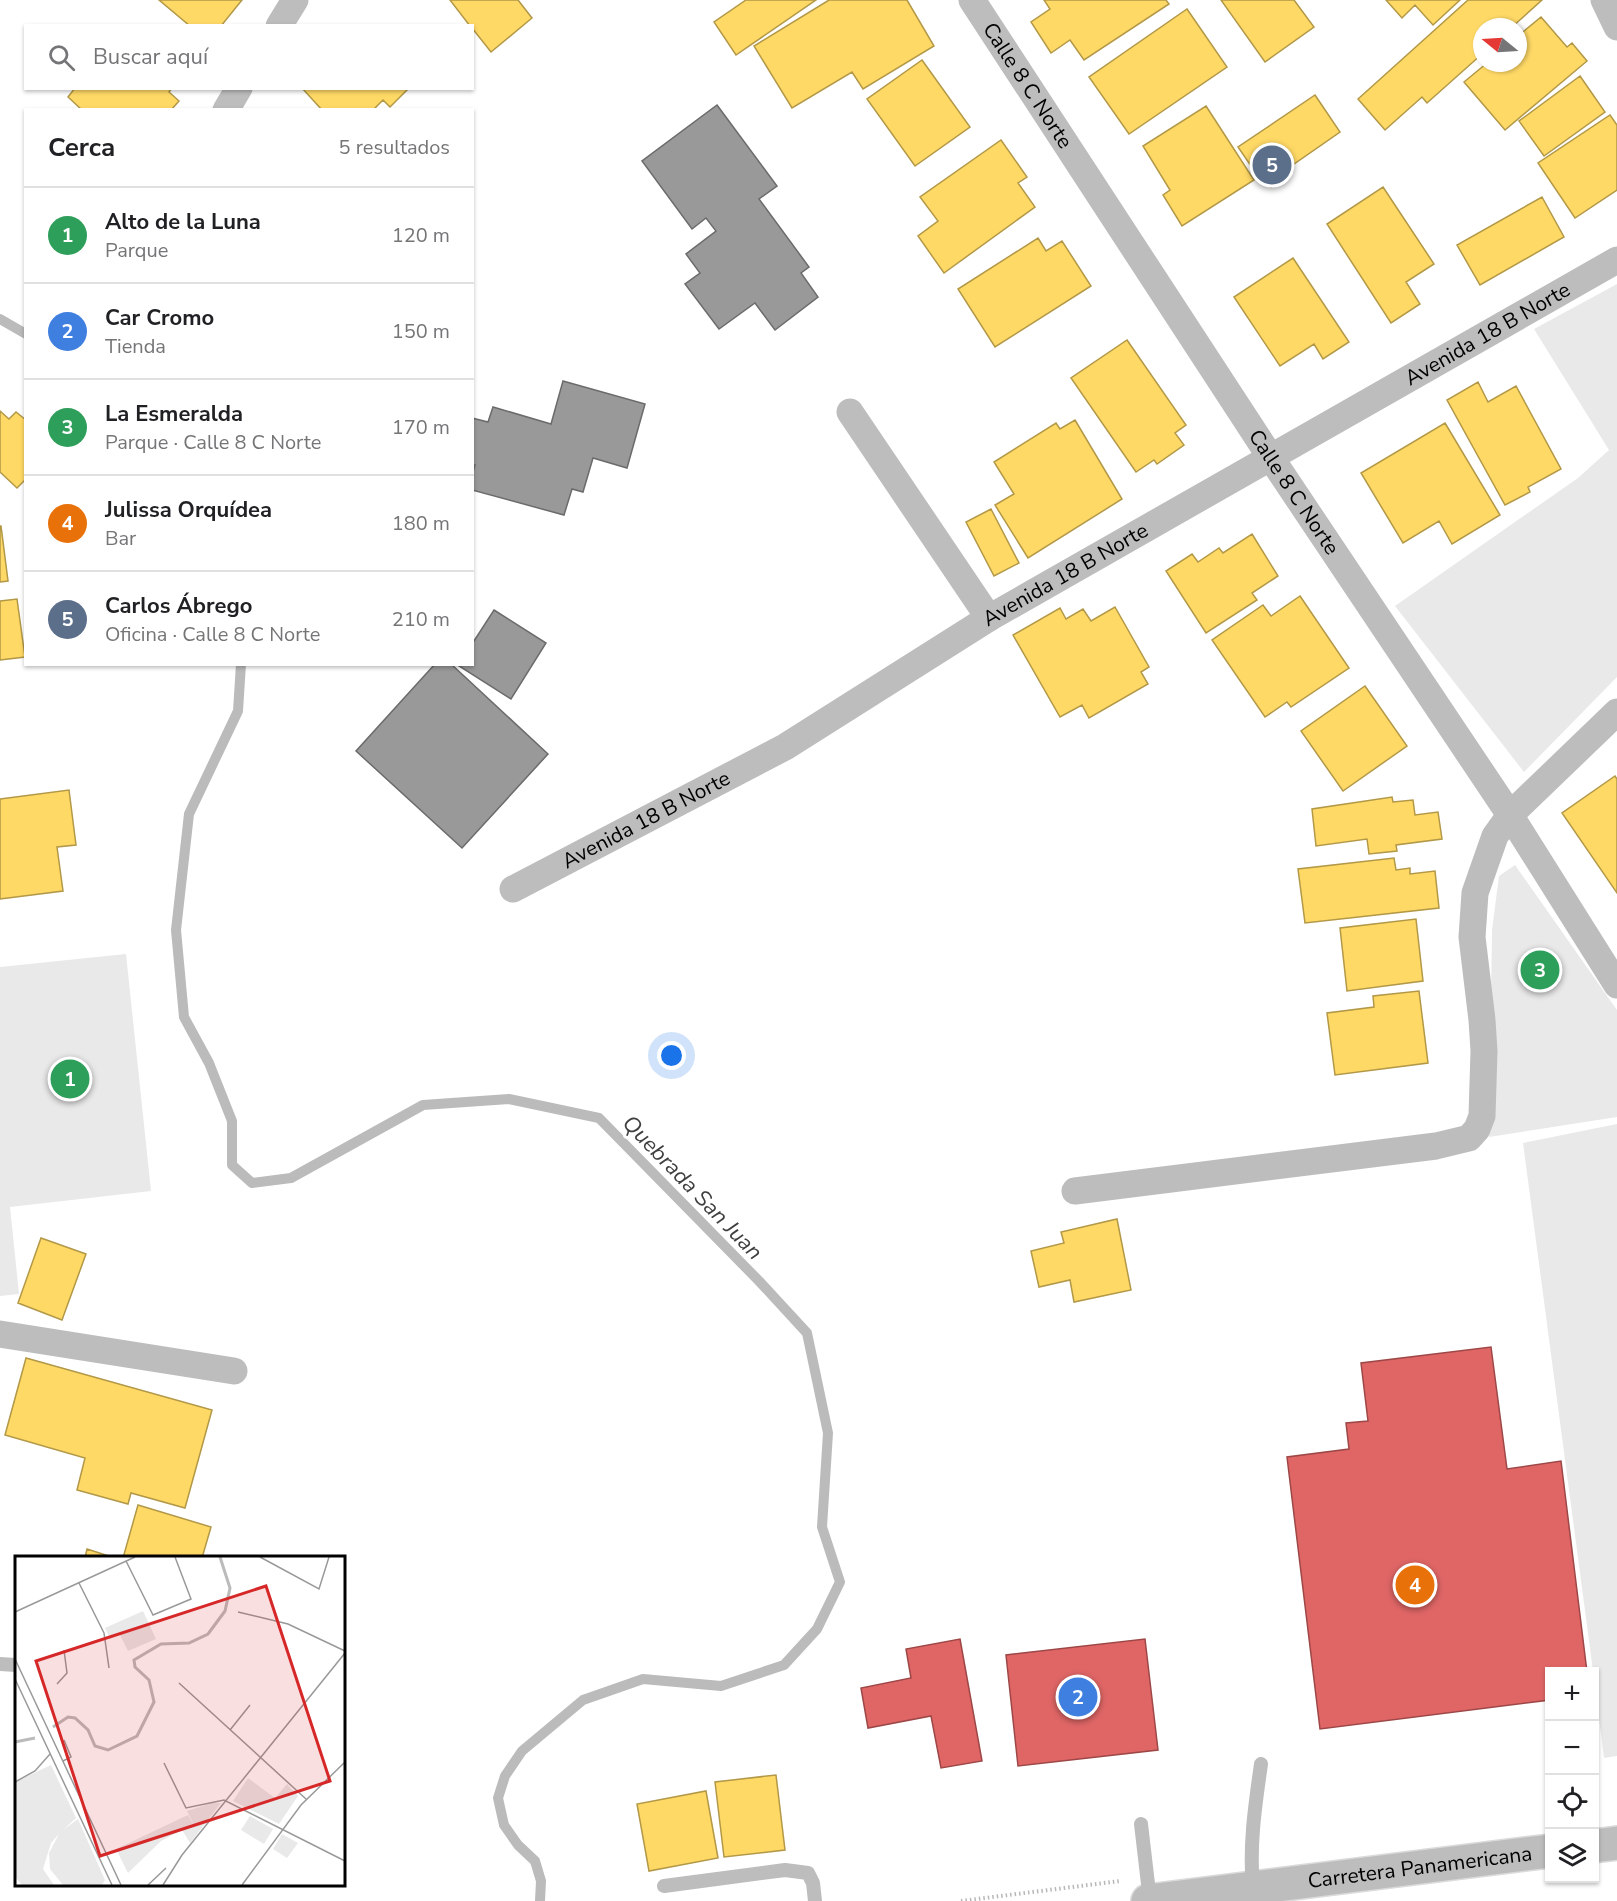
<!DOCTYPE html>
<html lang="es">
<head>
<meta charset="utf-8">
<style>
	:root { --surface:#fff; --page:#f6f6f6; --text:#202124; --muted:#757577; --line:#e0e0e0; --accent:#1a73e8 }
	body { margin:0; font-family:"Nunito Sans",sans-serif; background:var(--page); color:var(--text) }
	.controls { position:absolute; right:18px; bottom:18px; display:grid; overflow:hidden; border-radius:0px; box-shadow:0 2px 4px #0004 }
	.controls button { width:54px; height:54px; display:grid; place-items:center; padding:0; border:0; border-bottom:2px solid var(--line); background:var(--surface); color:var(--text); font:30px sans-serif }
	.compass { position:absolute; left:1473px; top:18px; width:54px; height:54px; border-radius:50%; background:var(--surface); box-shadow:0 2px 4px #0004; rotate:288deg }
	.you { position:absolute; left:672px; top:1056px; width:21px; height:21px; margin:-15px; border:4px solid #fff; border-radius:50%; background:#1a73e8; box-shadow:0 0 0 9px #1a73e833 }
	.badge { display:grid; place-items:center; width:39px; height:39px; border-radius:50%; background:var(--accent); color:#fff; font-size:20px; font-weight:700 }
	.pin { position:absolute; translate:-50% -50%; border:3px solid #fff; box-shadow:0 2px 6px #0006 }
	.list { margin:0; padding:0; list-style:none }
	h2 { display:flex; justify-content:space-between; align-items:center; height:78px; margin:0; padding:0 24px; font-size:26px }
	h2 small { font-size:20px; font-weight:400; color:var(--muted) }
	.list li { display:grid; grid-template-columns:39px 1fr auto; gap:18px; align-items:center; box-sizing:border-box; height:96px; padding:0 24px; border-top:2px solid var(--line) }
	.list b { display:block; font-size:22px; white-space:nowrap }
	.list p { margin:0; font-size:20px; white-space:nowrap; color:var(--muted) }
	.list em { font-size:20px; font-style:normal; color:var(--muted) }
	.icon { flex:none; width:33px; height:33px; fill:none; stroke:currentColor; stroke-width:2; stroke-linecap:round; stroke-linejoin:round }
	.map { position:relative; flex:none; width:1617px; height:1901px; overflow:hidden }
	.search { position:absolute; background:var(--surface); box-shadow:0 2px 4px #0004; left:24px; top:24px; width:450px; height:66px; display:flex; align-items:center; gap:15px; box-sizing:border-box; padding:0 21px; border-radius:0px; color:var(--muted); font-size:22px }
	.panel { position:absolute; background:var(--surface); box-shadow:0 2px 4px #0004; left:24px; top:108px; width:450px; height:558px; border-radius:0px }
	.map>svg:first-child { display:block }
	.green { fill:#e9e9e9 }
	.homes { fill:#ffd966; stroke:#b29847; stroke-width:1.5 }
	.shops { fill:#e06666; stroke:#9d4747; stroke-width:1.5 }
	.industry { fill:#999; stroke:#6b6b6b; stroke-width:1.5 }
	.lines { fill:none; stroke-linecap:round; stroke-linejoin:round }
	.stream { stroke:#bbb; stroke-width:10 }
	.highway-casing { stroke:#dbdbdb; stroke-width:36 }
	.path { stroke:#b8b8b8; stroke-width:4; stroke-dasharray:1.5 3; stroke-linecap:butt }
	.lane { stroke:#bdbdbd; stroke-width:14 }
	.street { stroke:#bdbdbd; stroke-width:27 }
	.highway { stroke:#bdbdbd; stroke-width:33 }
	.labels { text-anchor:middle; stroke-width:6; stroke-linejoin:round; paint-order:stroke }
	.street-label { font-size:21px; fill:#000; stroke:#fff }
	.water-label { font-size:22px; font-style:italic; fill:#3f3f3f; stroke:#fff }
	.inset-river { fill:none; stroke:#bbb; stroke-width:3 }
	.inset-road { fill:none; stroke:#999; stroke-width:1.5 }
	.view { fill:#d62828; fill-opacity:0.15; stroke:#d62828; stroke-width:3 }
	.inset-edge { fill:none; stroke:#000; stroke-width:3 }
</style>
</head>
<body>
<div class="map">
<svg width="1617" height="1901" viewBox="0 0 1617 1901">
	<rect width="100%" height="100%" fill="#fff"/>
	<!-- green -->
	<path class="green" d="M1617,284V677L1524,772L1395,606L1578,478L1609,450L1534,329Z
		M1515,865L1617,1010V1117L1489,1137L1492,930L1499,876Z
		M126,954L151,1191L10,1207L19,1294L0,1296V967Z
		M1617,1124V1756L1604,1758L1595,1686L1594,1672L1593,1671L1523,1143Z"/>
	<!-- homes -->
	<path class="homes" d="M159,0H242L221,26H190Z
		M450,0H518L532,18L491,52L472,28V26H470Z
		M746,0H816L736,55L714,22Z
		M829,0H907L934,46L863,89L852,72L792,108L754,46Z
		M1044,0H1166L1169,4L1084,60L1070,40L1051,53L1031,22L1050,9Z
		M1221,0H1294L1314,27L1265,62Z
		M1386,0H1460L1433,25L1415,5L1402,18Z
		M1468,0H1542L1512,27H1482V54L1427,103L1422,97L1385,130L1358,99Z
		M1187,9L1227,67L1129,134L1089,77Z
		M1541,17L1567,47L1572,43L1587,61L1505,130L1464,82L1487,63H1518V36Z
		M922,60L970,127L915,166L867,99Z
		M1580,76L1605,112L1544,156L1519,121Z
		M75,88H172L169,92L179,101L171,110H82L68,97Z
		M302,88H409L390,107L383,100L373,110H322Z
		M1315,95L1340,132L1287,169L1290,174L1271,187L1257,166L1253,169L1238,147Z
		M1206,106L1254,180L1182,226L1163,195L1170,190L1143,146Z
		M1610,115L1617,125V190L1575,218L1538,163Z
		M1001,140L1027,177L1018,183L1035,207L944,273L918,236L938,221L920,197Z
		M1383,187L1434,264L1406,282L1420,304L1391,323L1327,224Z
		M1542,197L1564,237L1480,285L1457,245Z
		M1038,238L1046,251L1062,241L1091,286L995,347L958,289Z
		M1293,258L1349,342L1323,359L1314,344L1280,366L1234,297Z
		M1127,340L1186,425L1175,433L1184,445L1157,464L1154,460L1136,472L1071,378Z
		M1478,382L1488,402L1516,386L1561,469L1528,487L1530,492L1505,505L1447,400Z
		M0,411L9,419L16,412L26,420V479L17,488L0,472Z
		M1075,420L1122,499L1028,558L995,505L1014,494L994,462L1056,423L1060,429Z
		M1445,423L1500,515L1452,544L1439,521L1403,543L1361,473Z
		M991,509L1019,563L994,576L966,522Z
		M1,526L8,581L0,582V526Z
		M1252,534L1278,576L1252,593L1257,600L1206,633L1166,571L1192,554L1198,562L1219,548L1223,553Z
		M1300,596L1349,668L1291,707L1287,702L1265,717L1212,640L1263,605L1271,616Z
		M17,599L25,657L0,660V601Z
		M1115,607L1149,667L1141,672L1148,684L1089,718L1082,705L1060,717L1013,635L1060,608L1066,619L1083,609L1091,621Z
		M1365,686L1407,746L1343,791L1301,731Z
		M1615,776L1617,779V893L1562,813Z
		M69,790L76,845L57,847L63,891L0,899V799Z
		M1392,797L1393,802L1413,800L1415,815L1438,812L1442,839L1396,845L1397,851L1369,854L1367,839L1316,846L1312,809Z
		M1394,858L1396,870L1410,868V874L1435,871L1439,908L1305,923L1298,869Z
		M1416,919L1423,981L1347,991L1340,928Z
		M1419,991L1428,1063L1335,1075L1327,1013L1374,1007L1373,996Z
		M1117,1219L1131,1290L1074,1302L1070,1280L1039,1287L1031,1251L1064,1243L1061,1232Z
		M41,1238L86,1254L62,1320L18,1303Z
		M26,1358L212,1410L185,1508L131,1493L128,1504L77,1490L85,1458L5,1435Z
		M138,1505L211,1527L202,1558H123Z
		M87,1549L115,1558H85Z
		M776,1775L785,1850L724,1857L715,1782Z
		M706,1791L718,1858L649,1871L637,1804Z"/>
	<!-- shops -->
	<path class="shops" d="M1491,1347L1507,1469L1561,1461L1587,1672H1550V1700L1320,1729L1287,1457L1349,1449L1346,1423L1368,1421L1361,1363Z
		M960,1639L982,1761L941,1768L931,1716L868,1728L861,1688L911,1678L906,1649Z
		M1145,1639L1158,1750L1018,1766L1006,1655Z"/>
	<!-- industry -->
	<path class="industry" d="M717,105L777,186L759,199L809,267L801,273L818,297L775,330L755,303L719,329L685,284L700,273L686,254L716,231L706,218L692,229L642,161Z
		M563,381L645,404L627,468L593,458L583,492L572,489L564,515L472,490V475L475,465H472V418L488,422L493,407L551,424Z
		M494,610L546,643L511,699L459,666L472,664V644Z
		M435,664H451L548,754L462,848L356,751Z"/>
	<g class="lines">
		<!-- stream -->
		<path class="stream" d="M0,319L26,334
			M241,664L238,711L189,814L176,930L184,1017L209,1063L232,1121V1165L252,1183L291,1178L423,1105L509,1099L599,1118L759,1281L807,1333L828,1433L822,1527L840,1582L817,1629L784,1665L721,1686L643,1679L583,1700L522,1751L505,1776L498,1798L504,1825L518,1845L535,1861L541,1881L540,1901"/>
		<!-- highway casing -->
		<g class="highway-casing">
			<g id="highway">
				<path d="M1594,1846L1617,1843"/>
				<path id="s3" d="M1148,1901L1550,1851"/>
			</g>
		</g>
		<!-- path -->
		<path class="path" d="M961,1901L1120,1881"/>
		<!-- lane -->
		<path class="lane" d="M0,1664L16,1665
			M1141,1824L1150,1901
			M664,1886L785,1870L808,1873L813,1883L815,1901
			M1253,1888C1249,1846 1255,1806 1261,1764"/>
		<!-- street -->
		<g class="street">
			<path id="s1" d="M972,0L1271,458L1510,815L1617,985"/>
			<path d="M1604,0L1617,27"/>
			<path d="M279,26L295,0"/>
			<path d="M226,110L239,88"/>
			<path d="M850,412L989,618"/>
			<path id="s2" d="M513,889L785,747L989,618L1617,260"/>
			<path d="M1075,1191L1436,1146L1469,1138L1477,1129L1482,1116L1484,1051L1482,1020L1472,937L1475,893L1495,836L1510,815L1617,712"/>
			<path d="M0,1334L234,1371"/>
		</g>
		<!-- highway -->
		<use href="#highway" class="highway"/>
	</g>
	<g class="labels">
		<!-- street labels -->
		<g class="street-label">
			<text dy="7" stroke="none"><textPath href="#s1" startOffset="102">Calle 8 C Norte</textPath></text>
			<text dy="7" stroke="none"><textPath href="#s2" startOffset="1122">Avenida 18 B Norte</textPath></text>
			<text dy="7" stroke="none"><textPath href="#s1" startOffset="588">Calle 8 C Norte</textPath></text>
			<text dy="7" stroke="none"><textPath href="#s2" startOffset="636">Avenida 18 B Norte</textPath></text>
			<text dy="7" stroke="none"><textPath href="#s2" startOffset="150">Avenida 18 B Norte</textPath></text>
			<text dy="7" stroke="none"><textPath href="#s3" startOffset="274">Carretera Panamericana</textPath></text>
		</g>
		<!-- water labels -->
		<g class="water-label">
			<text transform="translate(693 1187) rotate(46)" y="8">Quebrada San Juan</text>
		</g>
	</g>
	<!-- overview -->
	<g transform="translate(15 1556)">
		<rect width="330" height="330" fill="#fff"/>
		<path d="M128,55L141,83L113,95L105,79L95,83L90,72ZM36,209L61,262L48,274L63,263L90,324L87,329H48L35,313L34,297L44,278L36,287L28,313L39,329H7L0,321V226ZM233,222L260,242L272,228L283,240L264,268L218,245ZM197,247H206L175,287L167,274L146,285L113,317L101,293L173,259L180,271L172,255ZM235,260L258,273L249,288L226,274ZM267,278L283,287L272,302L258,293Z" fill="#e9e9e9"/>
		<path class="inset-river" d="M38,171L53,161L60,162L73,174L80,190L93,194L122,180L139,146L134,124L120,111L119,104L146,88L174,87L193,78L210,55L215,32L205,1M0,186L20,182"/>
		<path class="inset-road" d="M245,1L304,33L314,1M111,5L138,59L176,43L160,1M64,27L89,77L94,112M0,56L120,1M223,56L273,68L330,95M0,103L106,329M0,123L97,329M164,127L291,243M42,128L52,117L49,94M215,174L235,149M48,205L56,201L49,184M149,207L171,252L209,244L330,305M0,226L20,215L35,198M133,329L151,312M148,329L167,299L330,97M227,329L286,249L330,206"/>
		<path class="view" d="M251,30L315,225L85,300L21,105Z"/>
		<rect width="330" height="330" class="inset-edge"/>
	</g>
</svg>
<div class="controls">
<button>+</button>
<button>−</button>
<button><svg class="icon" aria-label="locate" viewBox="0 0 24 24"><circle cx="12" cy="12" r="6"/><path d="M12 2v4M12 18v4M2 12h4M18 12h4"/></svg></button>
<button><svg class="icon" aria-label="layers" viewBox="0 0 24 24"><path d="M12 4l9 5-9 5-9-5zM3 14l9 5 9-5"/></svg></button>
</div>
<svg class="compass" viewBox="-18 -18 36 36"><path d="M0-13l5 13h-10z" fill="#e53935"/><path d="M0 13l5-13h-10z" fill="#757577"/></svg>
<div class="you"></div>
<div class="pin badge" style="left:70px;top:1079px;background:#2e9e5b">1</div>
<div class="pin badge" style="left:1078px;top:1697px;background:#3f7fe0">2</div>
<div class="pin badge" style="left:1540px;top:970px;background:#2e9e5b">3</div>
<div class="pin badge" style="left:1415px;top:1585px;background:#e8710a">4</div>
<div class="pin badge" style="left:1272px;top:165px;background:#5c6f8a">5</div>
<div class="search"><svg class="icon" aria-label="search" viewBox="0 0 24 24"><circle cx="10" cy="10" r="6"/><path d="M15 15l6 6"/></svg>Buscar aquí</div>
<section class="panel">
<h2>Cerca<small>5 resultados</small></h2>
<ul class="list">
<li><span class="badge" style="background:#2e9e5b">1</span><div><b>Alto de la Luna</b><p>Parque</p></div><em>120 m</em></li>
<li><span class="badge" style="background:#3f7fe0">2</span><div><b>Car Cromo</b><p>Tienda</p></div><em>150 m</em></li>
<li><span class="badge" style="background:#2e9e5b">3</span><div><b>La Esmeralda</b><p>Parque · Calle 8 C Norte</p></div><em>170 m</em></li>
<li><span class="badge" style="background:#e8710a">4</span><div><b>Julissa Orquídea</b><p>Bar</p></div><em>180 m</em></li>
<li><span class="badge" style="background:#5c6f8a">5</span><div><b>Carlos Ábrego</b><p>Oficina · Calle 8 C Norte</p></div><em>210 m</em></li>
</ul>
</section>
</div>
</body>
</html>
